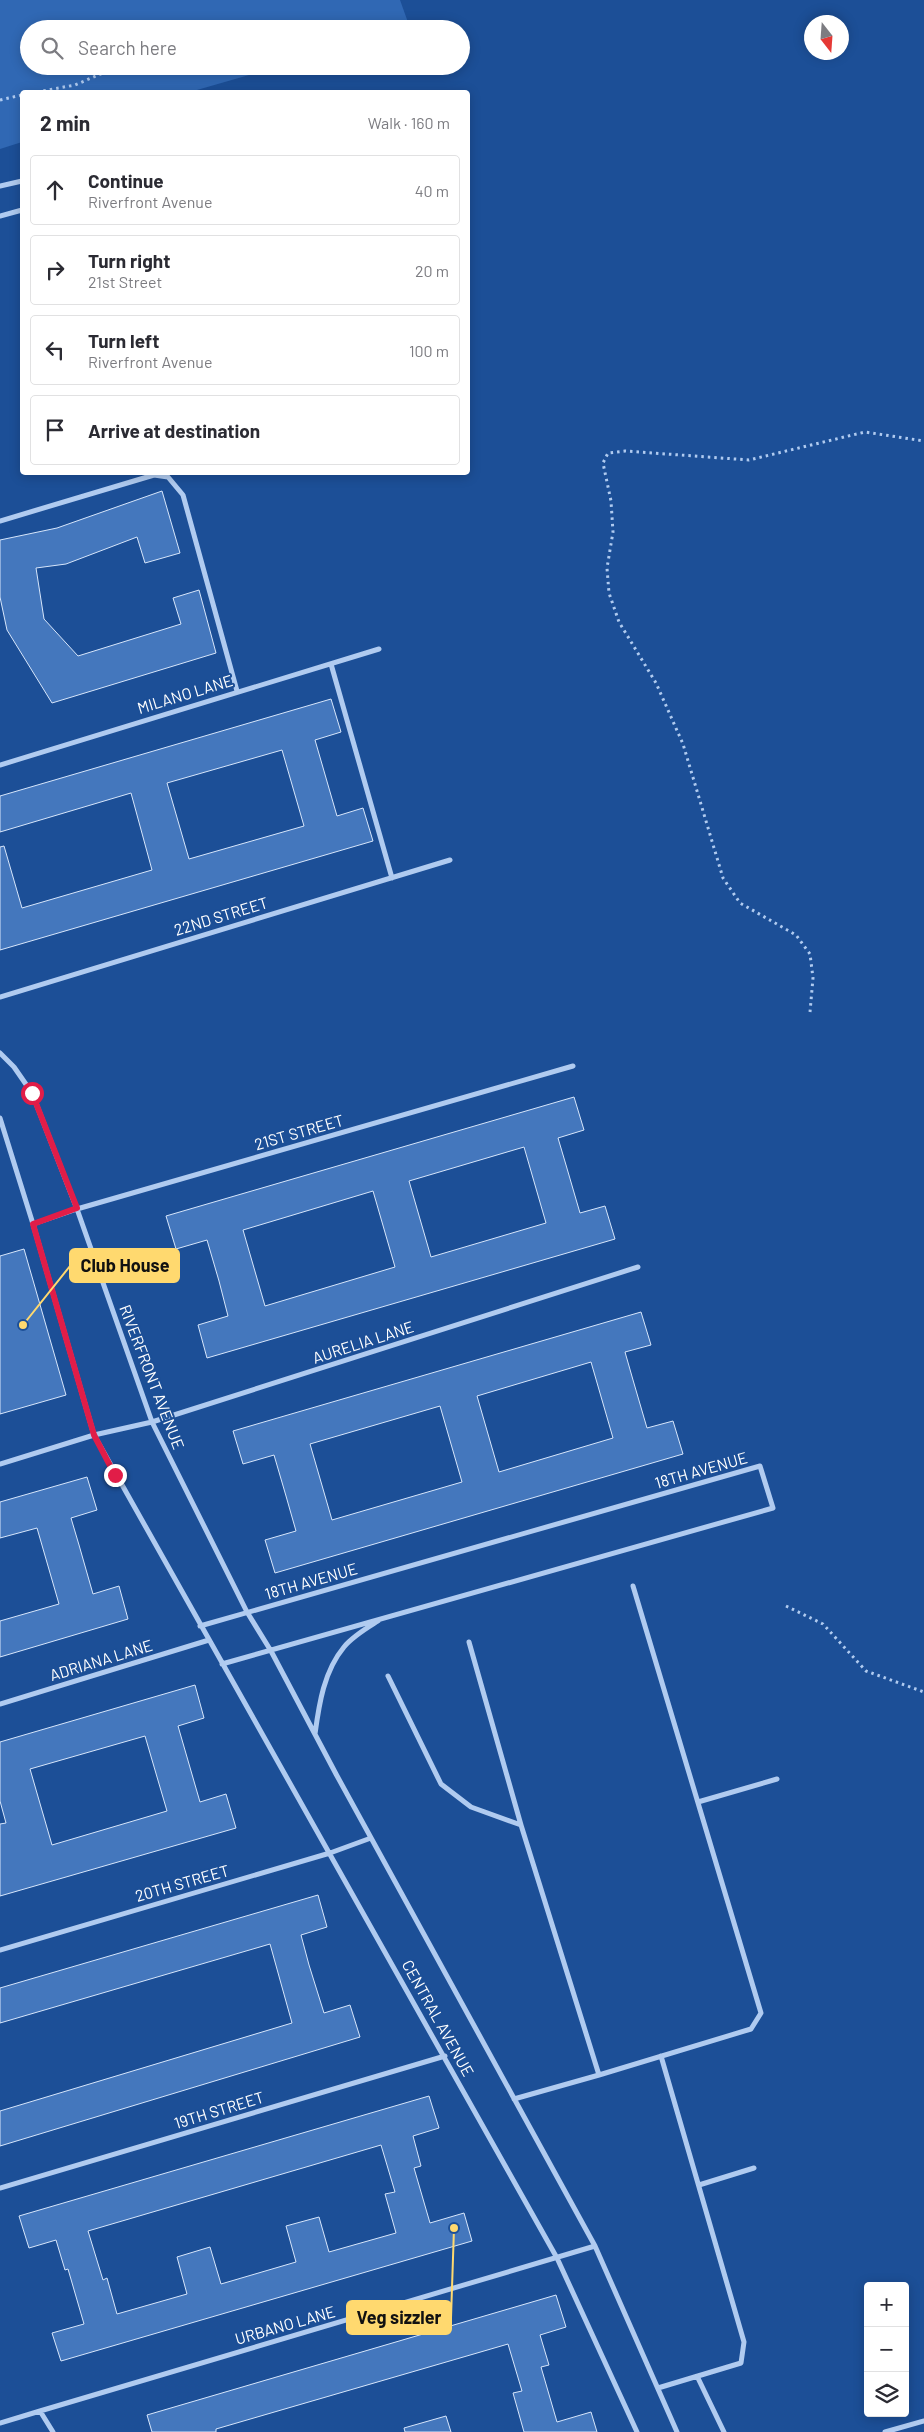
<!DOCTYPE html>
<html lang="en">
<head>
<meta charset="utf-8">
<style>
	:root { --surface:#fff; --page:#f7f7f7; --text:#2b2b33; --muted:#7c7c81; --line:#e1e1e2 }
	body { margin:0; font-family:Barlow,sans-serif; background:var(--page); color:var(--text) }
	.controls { position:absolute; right:15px; bottom:15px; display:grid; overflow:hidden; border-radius:5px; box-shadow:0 2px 12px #0003 }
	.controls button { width:45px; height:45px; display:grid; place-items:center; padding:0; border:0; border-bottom:1px solid var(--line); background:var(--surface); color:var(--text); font:25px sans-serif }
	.compass { position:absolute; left:804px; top:15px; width:45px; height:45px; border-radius:50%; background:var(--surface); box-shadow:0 2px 12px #0003; rotate:163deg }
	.stop { position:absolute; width:15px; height:15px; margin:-11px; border:4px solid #e11d48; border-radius:50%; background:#fff }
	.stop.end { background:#e11d48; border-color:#fff; box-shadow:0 1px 5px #0008 }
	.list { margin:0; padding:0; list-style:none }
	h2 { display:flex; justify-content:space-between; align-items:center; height:65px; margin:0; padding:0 20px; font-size:21px }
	h2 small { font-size:16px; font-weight:400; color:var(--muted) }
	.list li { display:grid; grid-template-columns:32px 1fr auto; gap:15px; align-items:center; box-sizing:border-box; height:70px; margin:0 10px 10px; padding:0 10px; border:1px solid var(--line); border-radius:5px }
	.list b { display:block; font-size:19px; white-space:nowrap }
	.list p { margin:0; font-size:16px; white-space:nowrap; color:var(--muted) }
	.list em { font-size:16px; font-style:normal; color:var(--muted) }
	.icon { flex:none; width:28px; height:28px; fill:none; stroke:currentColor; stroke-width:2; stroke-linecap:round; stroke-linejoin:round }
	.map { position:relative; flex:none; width:924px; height:2432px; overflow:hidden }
	.search { position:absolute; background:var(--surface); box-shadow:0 2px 12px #0003; left:20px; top:20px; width:450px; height:55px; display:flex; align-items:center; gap:12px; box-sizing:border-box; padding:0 18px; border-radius:28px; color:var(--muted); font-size:19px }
	.panel { position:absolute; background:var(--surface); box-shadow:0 2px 12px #0003; left:20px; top:90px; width:450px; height:385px; border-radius:5px }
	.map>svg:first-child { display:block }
	.green { fill:#3068b4 }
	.building { fill:#4477bd; stroke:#d7e6fb; fill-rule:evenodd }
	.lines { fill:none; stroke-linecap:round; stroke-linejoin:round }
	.path { stroke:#b0cbf0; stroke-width:3; stroke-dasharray:2.5 4; stroke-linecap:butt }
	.street { stroke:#b0cbf0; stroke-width:5 }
	.route { stroke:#e11d48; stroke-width:6 }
	.labels { text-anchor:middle; stroke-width:4; stroke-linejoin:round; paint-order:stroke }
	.street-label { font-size:16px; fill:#fff; stroke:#1c4f97 }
	.leader { fill:none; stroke:#ffd96f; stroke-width:2 }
	.callout-dot { fill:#ffd96f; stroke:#1c4f97; stroke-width:2 }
	.callout { fill:#ffd96f; stroke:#ffd96f; stroke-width:2 }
	.callout-label { font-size:18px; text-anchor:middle; font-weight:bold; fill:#111 }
</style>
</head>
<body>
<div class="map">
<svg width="924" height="2432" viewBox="0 0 924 2432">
	<rect width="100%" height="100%" fill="#1c4f97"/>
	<!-- green -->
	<path class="green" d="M0,0H400L410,28L29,29V66H280L190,92H22V142L0,149Z"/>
	<!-- building -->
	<path class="building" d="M162,491L180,553L145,563L137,537L66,564L36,568L44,619L78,656L181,624L173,598L199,590L216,653L52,703L7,630L0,597V540L57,528Z
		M331,699L341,732L315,740L337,816L363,808L373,841L0,950V847L4,846L22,908L152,870L131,793L0,832V796ZM282,750L304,826L189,859L167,783Z
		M574,1097L584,1130L558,1138L566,1165L580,1213L605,1206L615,1239L207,1358L198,1325L228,1316L219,1281L207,1240L176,1249L166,1216ZM524,1147L546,1223L431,1257L409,1181ZM373,1191L395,1267L265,1306L243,1230Z
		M24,1249L66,1395L0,1414V1256Z
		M641,1312L651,1345L625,1352L633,1380L647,1428L673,1421L683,1454L275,1573L265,1540L296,1531L286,1496L274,1455L243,1464L233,1431ZM591,1362L613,1438L499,1472L477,1396ZM440,1406L462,1482L332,1520L310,1444Z
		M87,1477L97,1510L71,1518L79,1545L93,1594L119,1586L128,1619L0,1657V1621L59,1604L37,1528L0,1538V1502Z
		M195,1685L204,1718L178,1726L200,1802L226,1794L236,1828L0,1896V1824L6,1823L0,1801V1742ZM145,1736L167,1811L52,1845L30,1769Z
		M318,1895L327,1927L301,1935L309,1965L324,2013L350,2005L360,2037L0,2146V2111L292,2023L270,1944L0,2023V1988Z
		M429,2096L439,2128L413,2136L421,2166L414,2168L430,2223L464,2213L472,2241L61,2361L52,2333L84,2324L68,2269L65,2270L56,2240L29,2248L19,2216ZM381,2145L395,2192L385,2194L396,2233L329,2252L319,2217L286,2226L296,2262L221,2284L210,2247L177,2257L187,2294L117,2314L107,2278L103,2280L88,2231Z
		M556,2295L566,2327L540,2335L549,2365L541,2367L557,2422L591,2412L597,2432H524L513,2393L522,2391L508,2344L216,2429V2432H152L147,2415Z
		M446,2416L451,2432H405L404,2428Z"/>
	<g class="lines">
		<!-- path -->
		<path class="path" d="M37,92L75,85L119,66
			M0,100L22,95
			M810,1012L813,978L810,954L796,935L740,903L723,878L683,744L656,683L619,622L609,593L607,568L613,532L611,501L603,463L608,453L625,451L749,460L865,432L924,441
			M786,1606L823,1624L866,1671L924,1692"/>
		<!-- street -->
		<path class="street" d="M0,186L22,181
			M0,216L22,210
			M0,521L154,475L168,477L183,495L237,691
			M331,664L392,878
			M0,765L379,649
			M0,997L450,860
			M0,1053L14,1067L32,1093L77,1209L152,1422L247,1612L271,1651L336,1774L595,2246L677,2432
			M0,1118L33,1224L94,1435L557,2258L637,2432
			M33,1224L77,1209L573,1066
			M0,1464L94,1435L152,1422L638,1267
			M200,1626L760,1466L773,1508L222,1664
			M388,1676L441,1784L471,1807L521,1825L469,1642
			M0,1704L209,1640
			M315,1734C319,1704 324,1671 344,1647C353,1636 367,1628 378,1621
			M698,1802L777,1779
			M0,1950L330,1853L371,1838
			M599,2075L751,2029L761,2013L633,1586
			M514,2099L599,2075L521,1825
			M699,2185L754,2168
			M0,2188L445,2056
			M697,2376L724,2432
			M658,2388L741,2363L744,2342L661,2056
			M40,2411L595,2246
			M0,2423L40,2411L53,2432
			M885,2432L924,2421"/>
	</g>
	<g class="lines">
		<!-- route -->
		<path class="route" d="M32,1093L77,1208L33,1224L94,1435L115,1475"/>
	</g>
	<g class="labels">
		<!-- street labels -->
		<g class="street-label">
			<text transform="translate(185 694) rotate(-17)" y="6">MILANO LANE</text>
			<text transform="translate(221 916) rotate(-17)" y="6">22ND STREET</text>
			<text transform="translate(299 1132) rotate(-16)" y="6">21ST STREET</text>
			<text transform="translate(363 1342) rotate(-18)" y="6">AURELIA LANE</text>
			<text transform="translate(152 1377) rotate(69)" y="6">RIVERFRONT AVENUE</text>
			<text transform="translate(701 1470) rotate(-16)" y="6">18TH AVENUE</text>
			<text transform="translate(311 1581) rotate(-16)" y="6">18TH AVENUE</text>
			<text transform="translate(101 1660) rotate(-17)" y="6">ADRIANA LANE</text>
			<text transform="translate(182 1883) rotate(-16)" y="6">20TH STREET</text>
			<text transform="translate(438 2018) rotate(61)" y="6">CENTRAL AVENUE</text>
			<text transform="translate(219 2110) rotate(-17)" y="6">19TH STREET</text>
			<text transform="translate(285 2325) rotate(-16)" y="6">URBANO LANE</text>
		</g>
	</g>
	<!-- callouts -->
	<path class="leader" d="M23 1325L70 1266M454 2228L451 2318"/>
	<g class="callout-dot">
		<circle cx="23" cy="1325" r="5"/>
		<circle cx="454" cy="2228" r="5"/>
	</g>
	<g class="callout">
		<rect x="70" y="1249" width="109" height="33" rx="5"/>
		<rect x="347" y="2301" width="104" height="33" rx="5"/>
	</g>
	<g class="callout-label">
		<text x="125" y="1272">Club House</text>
		<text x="399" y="2324">Veg sizzler</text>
	</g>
</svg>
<div class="controls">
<button>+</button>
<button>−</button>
<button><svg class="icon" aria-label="layers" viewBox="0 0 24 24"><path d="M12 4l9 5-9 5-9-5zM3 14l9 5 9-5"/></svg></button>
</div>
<svg class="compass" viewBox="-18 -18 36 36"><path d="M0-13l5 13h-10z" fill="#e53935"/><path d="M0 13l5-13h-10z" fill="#7c7c81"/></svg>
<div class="stop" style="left:32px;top:1093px"></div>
<div class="stop end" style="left:115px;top:1475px"></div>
<div class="search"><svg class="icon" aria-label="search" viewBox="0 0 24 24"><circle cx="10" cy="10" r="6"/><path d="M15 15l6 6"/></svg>Search here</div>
<section class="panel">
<h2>2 min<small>Walk · 160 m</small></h2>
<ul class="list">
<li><svg class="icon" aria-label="ahead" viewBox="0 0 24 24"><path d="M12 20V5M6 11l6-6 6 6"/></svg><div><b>Continue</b><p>Riverfront Avenue</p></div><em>40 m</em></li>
<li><svg class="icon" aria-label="right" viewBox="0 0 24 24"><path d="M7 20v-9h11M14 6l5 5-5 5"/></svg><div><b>Turn right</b><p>21st Street</p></div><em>20 m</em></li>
<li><svg class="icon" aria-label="left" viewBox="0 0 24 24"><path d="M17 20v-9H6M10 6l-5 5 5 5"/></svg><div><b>Turn left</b><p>Riverfront Avenue</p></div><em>100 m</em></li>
<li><svg class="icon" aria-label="arrive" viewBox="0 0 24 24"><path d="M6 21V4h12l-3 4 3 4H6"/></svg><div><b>Arrive at destination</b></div></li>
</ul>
</section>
</div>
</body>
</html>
